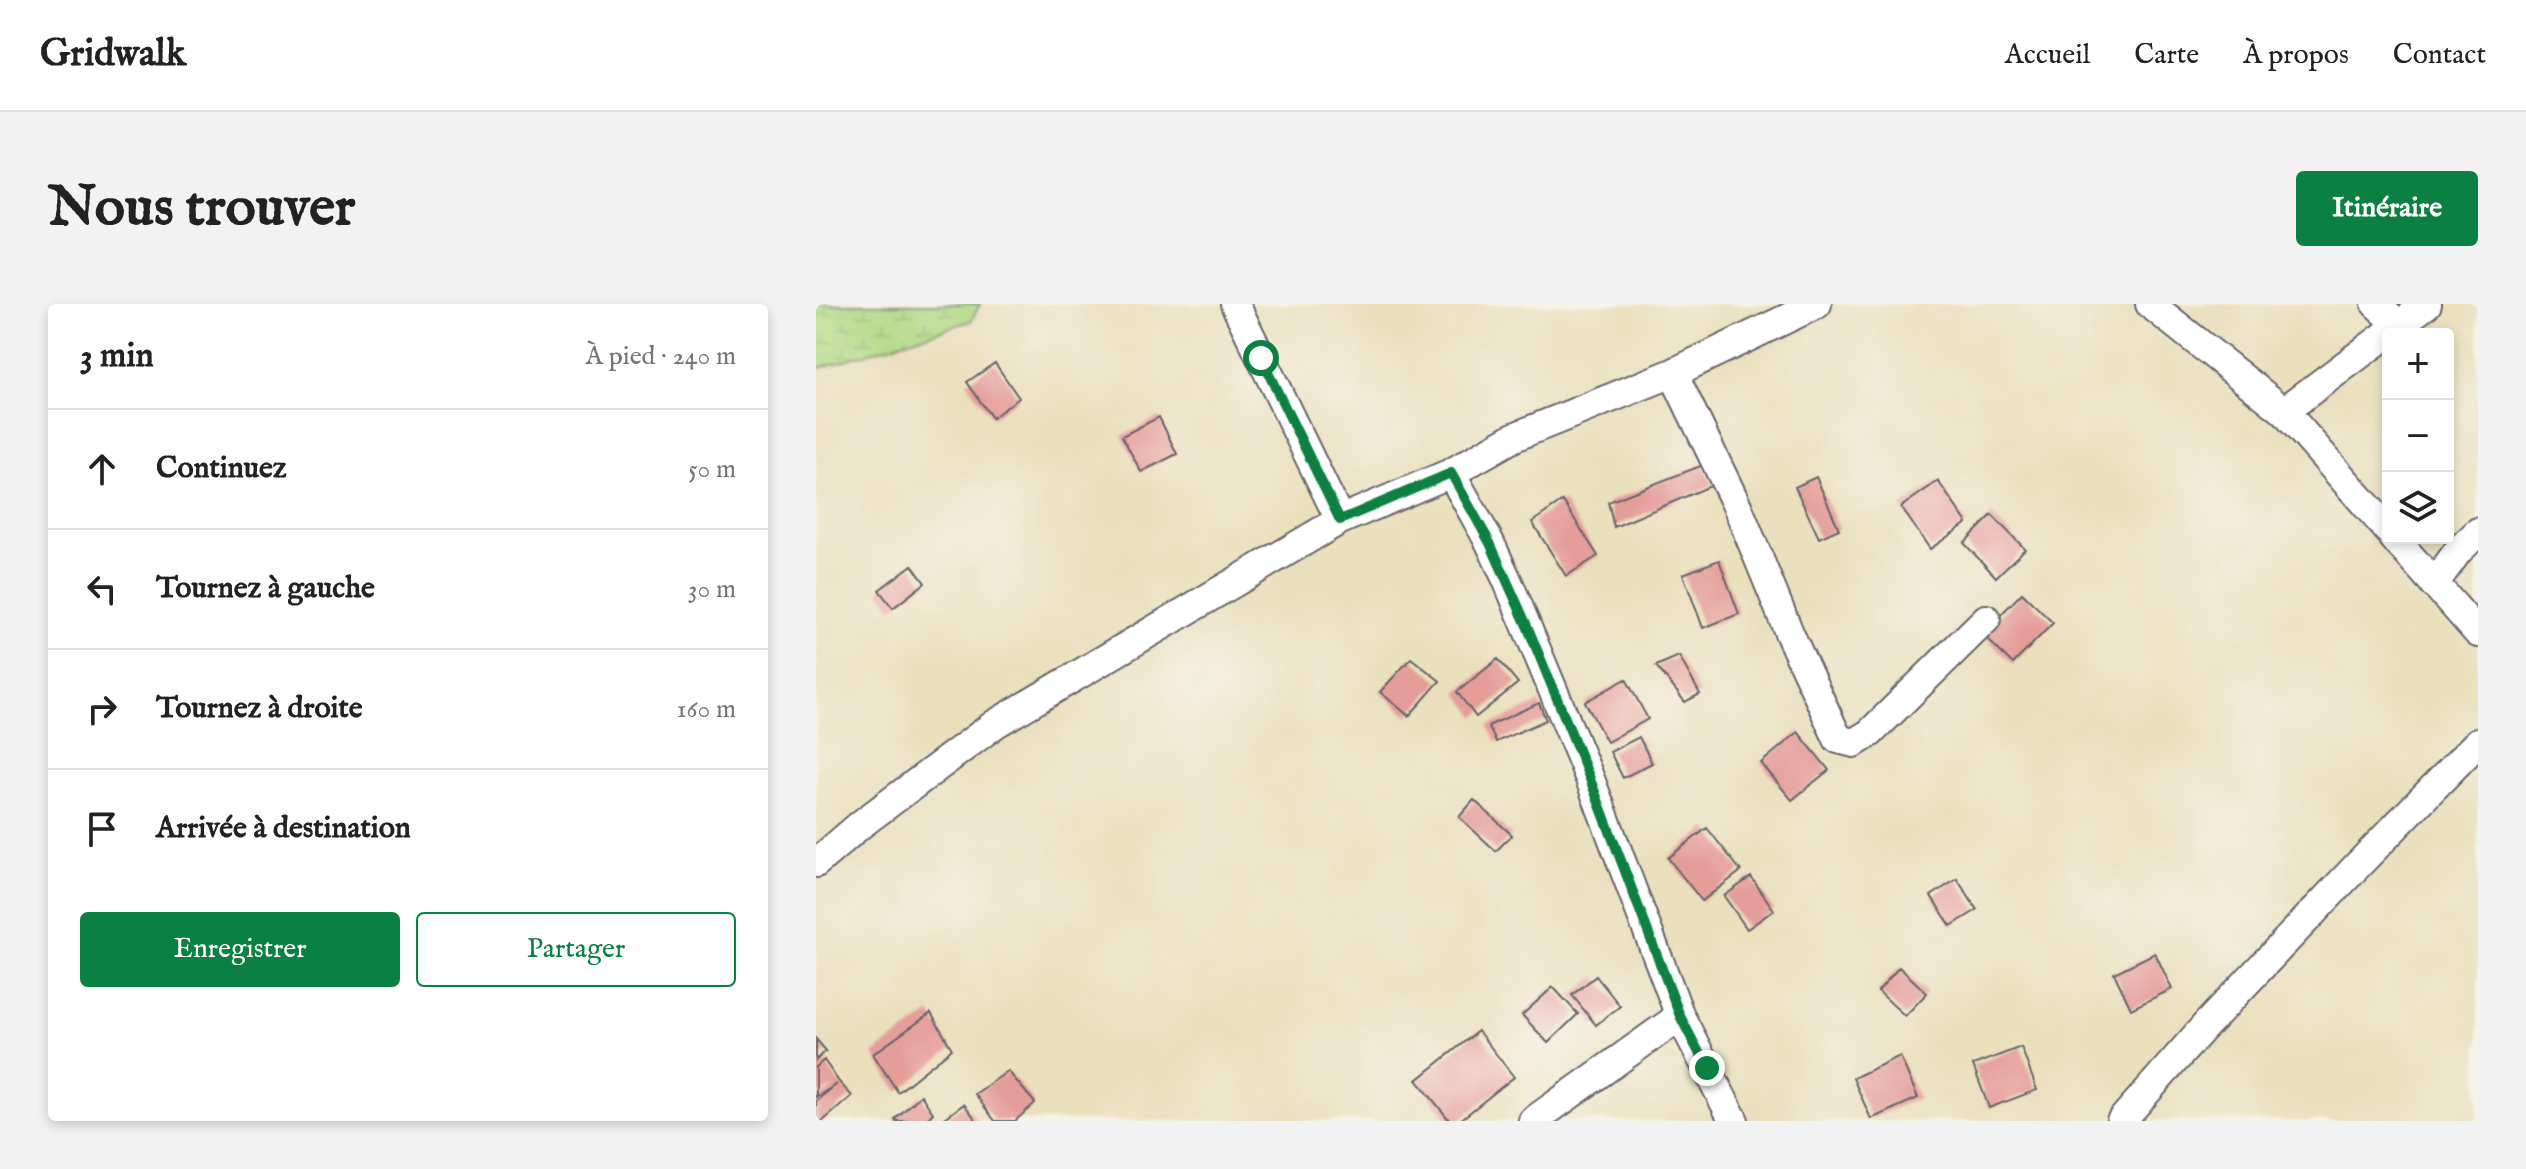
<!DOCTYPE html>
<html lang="fr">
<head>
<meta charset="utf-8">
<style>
	:root { --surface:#fff; --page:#f2f2f2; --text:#222; --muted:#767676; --line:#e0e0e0; --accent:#0b8043 }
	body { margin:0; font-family:"IM FELL English",serif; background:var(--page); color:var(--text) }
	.controls { position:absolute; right:24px; top:24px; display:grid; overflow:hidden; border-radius:8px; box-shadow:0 4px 12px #0003 }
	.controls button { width:72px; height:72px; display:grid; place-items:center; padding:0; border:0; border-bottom:2px solid var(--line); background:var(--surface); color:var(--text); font:40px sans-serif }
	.stop { position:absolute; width:24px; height:24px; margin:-18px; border:6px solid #0b8043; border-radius:50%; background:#fff }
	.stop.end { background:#0b8043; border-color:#fff; box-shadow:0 2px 8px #0008 }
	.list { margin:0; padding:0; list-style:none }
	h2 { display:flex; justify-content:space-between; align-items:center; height:104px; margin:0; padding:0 32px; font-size:34px }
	h2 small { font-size:26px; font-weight:400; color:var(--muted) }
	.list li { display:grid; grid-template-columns:52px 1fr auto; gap:24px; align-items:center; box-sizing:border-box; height:120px; padding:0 32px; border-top:2px solid var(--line) }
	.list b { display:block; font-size:30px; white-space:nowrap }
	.list em { font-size:26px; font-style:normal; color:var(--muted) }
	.actions { display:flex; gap:16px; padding:24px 32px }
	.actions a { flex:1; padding:18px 0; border:2px solid var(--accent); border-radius:8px; text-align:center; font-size:28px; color:var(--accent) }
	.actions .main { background:var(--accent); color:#fff }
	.icon { flex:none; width:44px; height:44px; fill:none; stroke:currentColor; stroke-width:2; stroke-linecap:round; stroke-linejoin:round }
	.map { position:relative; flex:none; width:1662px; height:817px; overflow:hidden; border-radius:8px }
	header { display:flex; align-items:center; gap:48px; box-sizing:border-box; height:112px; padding:0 40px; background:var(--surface); border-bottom:2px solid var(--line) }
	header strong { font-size:38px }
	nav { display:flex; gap:44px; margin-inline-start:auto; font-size:28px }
	.intro { display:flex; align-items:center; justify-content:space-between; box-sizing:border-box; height:192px; padding:0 48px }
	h1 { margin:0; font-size:56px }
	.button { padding:20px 36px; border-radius:8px; background:var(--accent); color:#fff; font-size:28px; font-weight:700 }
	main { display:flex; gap:48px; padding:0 48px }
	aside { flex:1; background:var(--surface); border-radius:8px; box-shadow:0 4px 12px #0003 }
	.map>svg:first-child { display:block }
	.wetland { fill:url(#wetland-marsh); stroke:#697e5f; stroke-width:2 }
	.building { fill:#e59d9a }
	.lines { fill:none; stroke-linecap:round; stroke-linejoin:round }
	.minor-casing { stroke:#686469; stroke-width:32 }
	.minor { stroke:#fff; stroke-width:28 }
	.route { stroke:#0b8043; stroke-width:10 }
</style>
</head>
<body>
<header>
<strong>Gridwalk</strong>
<nav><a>Accueil</a><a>Carte</a><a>À propos</a><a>Contact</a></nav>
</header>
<div class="intro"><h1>Nous trouver</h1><a class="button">Itinéraire</a></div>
<main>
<aside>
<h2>3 min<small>À pied · 240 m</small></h2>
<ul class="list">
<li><svg class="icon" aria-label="ahead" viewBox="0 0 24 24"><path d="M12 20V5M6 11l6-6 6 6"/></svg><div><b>Continuez</b></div><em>50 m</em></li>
<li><svg class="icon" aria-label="left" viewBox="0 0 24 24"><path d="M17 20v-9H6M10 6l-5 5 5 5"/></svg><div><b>Tournez à gauche</b></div><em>30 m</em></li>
<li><svg class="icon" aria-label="right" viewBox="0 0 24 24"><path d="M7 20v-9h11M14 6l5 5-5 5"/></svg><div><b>Tournez à droite</b></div><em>160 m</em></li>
<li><svg class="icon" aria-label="arrive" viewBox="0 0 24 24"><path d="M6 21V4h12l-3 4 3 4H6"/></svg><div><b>Arrivée à destination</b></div></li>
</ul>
<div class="actions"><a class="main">Enregistrer</a><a>Partager</a></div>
</aside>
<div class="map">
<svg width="1662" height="817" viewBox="0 0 1662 817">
	<defs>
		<pattern id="wetland-marsh" width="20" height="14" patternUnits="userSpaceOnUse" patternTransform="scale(2)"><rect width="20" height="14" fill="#b0d983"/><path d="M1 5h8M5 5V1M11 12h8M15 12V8" fill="none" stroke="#97ba72"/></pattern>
	</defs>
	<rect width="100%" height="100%" fill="#f7f3e8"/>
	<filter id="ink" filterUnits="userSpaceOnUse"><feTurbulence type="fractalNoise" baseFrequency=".0125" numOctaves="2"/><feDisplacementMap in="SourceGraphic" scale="16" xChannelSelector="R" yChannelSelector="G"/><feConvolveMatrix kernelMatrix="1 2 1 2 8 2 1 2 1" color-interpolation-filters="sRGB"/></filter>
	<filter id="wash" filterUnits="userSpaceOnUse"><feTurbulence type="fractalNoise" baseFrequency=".006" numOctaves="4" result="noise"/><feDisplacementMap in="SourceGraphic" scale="32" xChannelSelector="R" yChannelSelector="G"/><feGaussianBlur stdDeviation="1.8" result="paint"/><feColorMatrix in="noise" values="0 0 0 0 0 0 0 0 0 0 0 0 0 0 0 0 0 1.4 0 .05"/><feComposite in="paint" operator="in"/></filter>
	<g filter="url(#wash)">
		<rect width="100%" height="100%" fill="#eae0be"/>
		<!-- wetland -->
		<path class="wetland" d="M0,0H164L155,17L0,65Z"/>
		<g id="blocks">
			<!-- building -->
			<path class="building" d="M179,59L203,94L176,114L151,78Z
				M343,113L361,150L325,168L306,132Z
				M887,161L897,181L798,223L792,198Z
				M1000,173L1023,225L1003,234L979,183Z
				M1122,177L1151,219L1114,245L1085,203Z
				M747,197L782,252L750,272L716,218Z
				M1176,211L1209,245L1180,273L1148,239Z
				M903,256L923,310L887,324L867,270Z
				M96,261L109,279L77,304L63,286Z
				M1206,289L1237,319L1197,360L1166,330Z
				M863,352L884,390L869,398L840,362Z
				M595,354L624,377L593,412L564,388Z
				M682,355L702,379L660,413L641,388Z
				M810,375L832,415L791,438L769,398Z
				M723,399L730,416L680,438L672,422Z
				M982,428L1013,466L976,496L945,459Z
				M823,433L836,459L807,474L794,448Z
				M658,496L696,531L680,547L643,513Z
				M891,524L925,567L886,597L852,554Z
				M935,573L958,606L931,625L908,592Z
				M1141,575L1161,606L1135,622L1115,592Z
				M1339,649L1356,685L1315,705L1298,669Z
				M1083,663L1111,689L1089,712L1062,687Z
				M780,672L804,702L780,721L756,691Z
				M737,683L762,710L732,739L706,711Z
				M115,709L136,745L82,788L57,750Z
				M662,727L698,773L643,817H634L601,776Z
				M0,735L10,747L0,756Z
				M1205,743L1221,786L1173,804L1157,761Z
				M1084,752L1102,794L1055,815L1037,774Z
				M8,756L23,778L36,792L7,817H0V797L21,780L0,793V763Z
				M192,767L219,799L199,817H179L159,790Z
				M105,791L117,809L109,817H80L79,815Z
				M148,800L161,817H125Z"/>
		</g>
	</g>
	<g filter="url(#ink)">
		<use href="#blocks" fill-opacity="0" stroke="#686469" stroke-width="2"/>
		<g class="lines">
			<!-- minor casing -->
			<g class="minor-casing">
				<path id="minor" d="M419,0L524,216
					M1334,0L1468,107L1572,226
					M1560,0L1582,20
					M857,69L922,204L974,331L1022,435L1038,439L1054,429L1170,315
					M1468,107L1611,0
					M1578,234L1662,329
					M1618,280L1642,247L1662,228
					M0,559L44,521L179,420L524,216L635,169
					M717,817L864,712
					M918,817L864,712L774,475L692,278L674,239L635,169L698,133L857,69L1001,0
					M1305,817L1389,722L1542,561L1662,438"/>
			</g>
			<!-- minor -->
			<use href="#minor" class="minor"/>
		</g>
	</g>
	<g class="lines" filter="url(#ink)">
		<!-- route -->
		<path class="route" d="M445,54L524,216L635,169L674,239L712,324L774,475L864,712L891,764"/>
	</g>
</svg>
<div class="controls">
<button>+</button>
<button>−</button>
<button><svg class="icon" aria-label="layers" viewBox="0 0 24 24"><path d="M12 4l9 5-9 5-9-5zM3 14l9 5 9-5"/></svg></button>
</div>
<div class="stop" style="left:445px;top:54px"></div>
<div class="stop end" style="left:891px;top:764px"></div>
</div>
</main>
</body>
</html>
